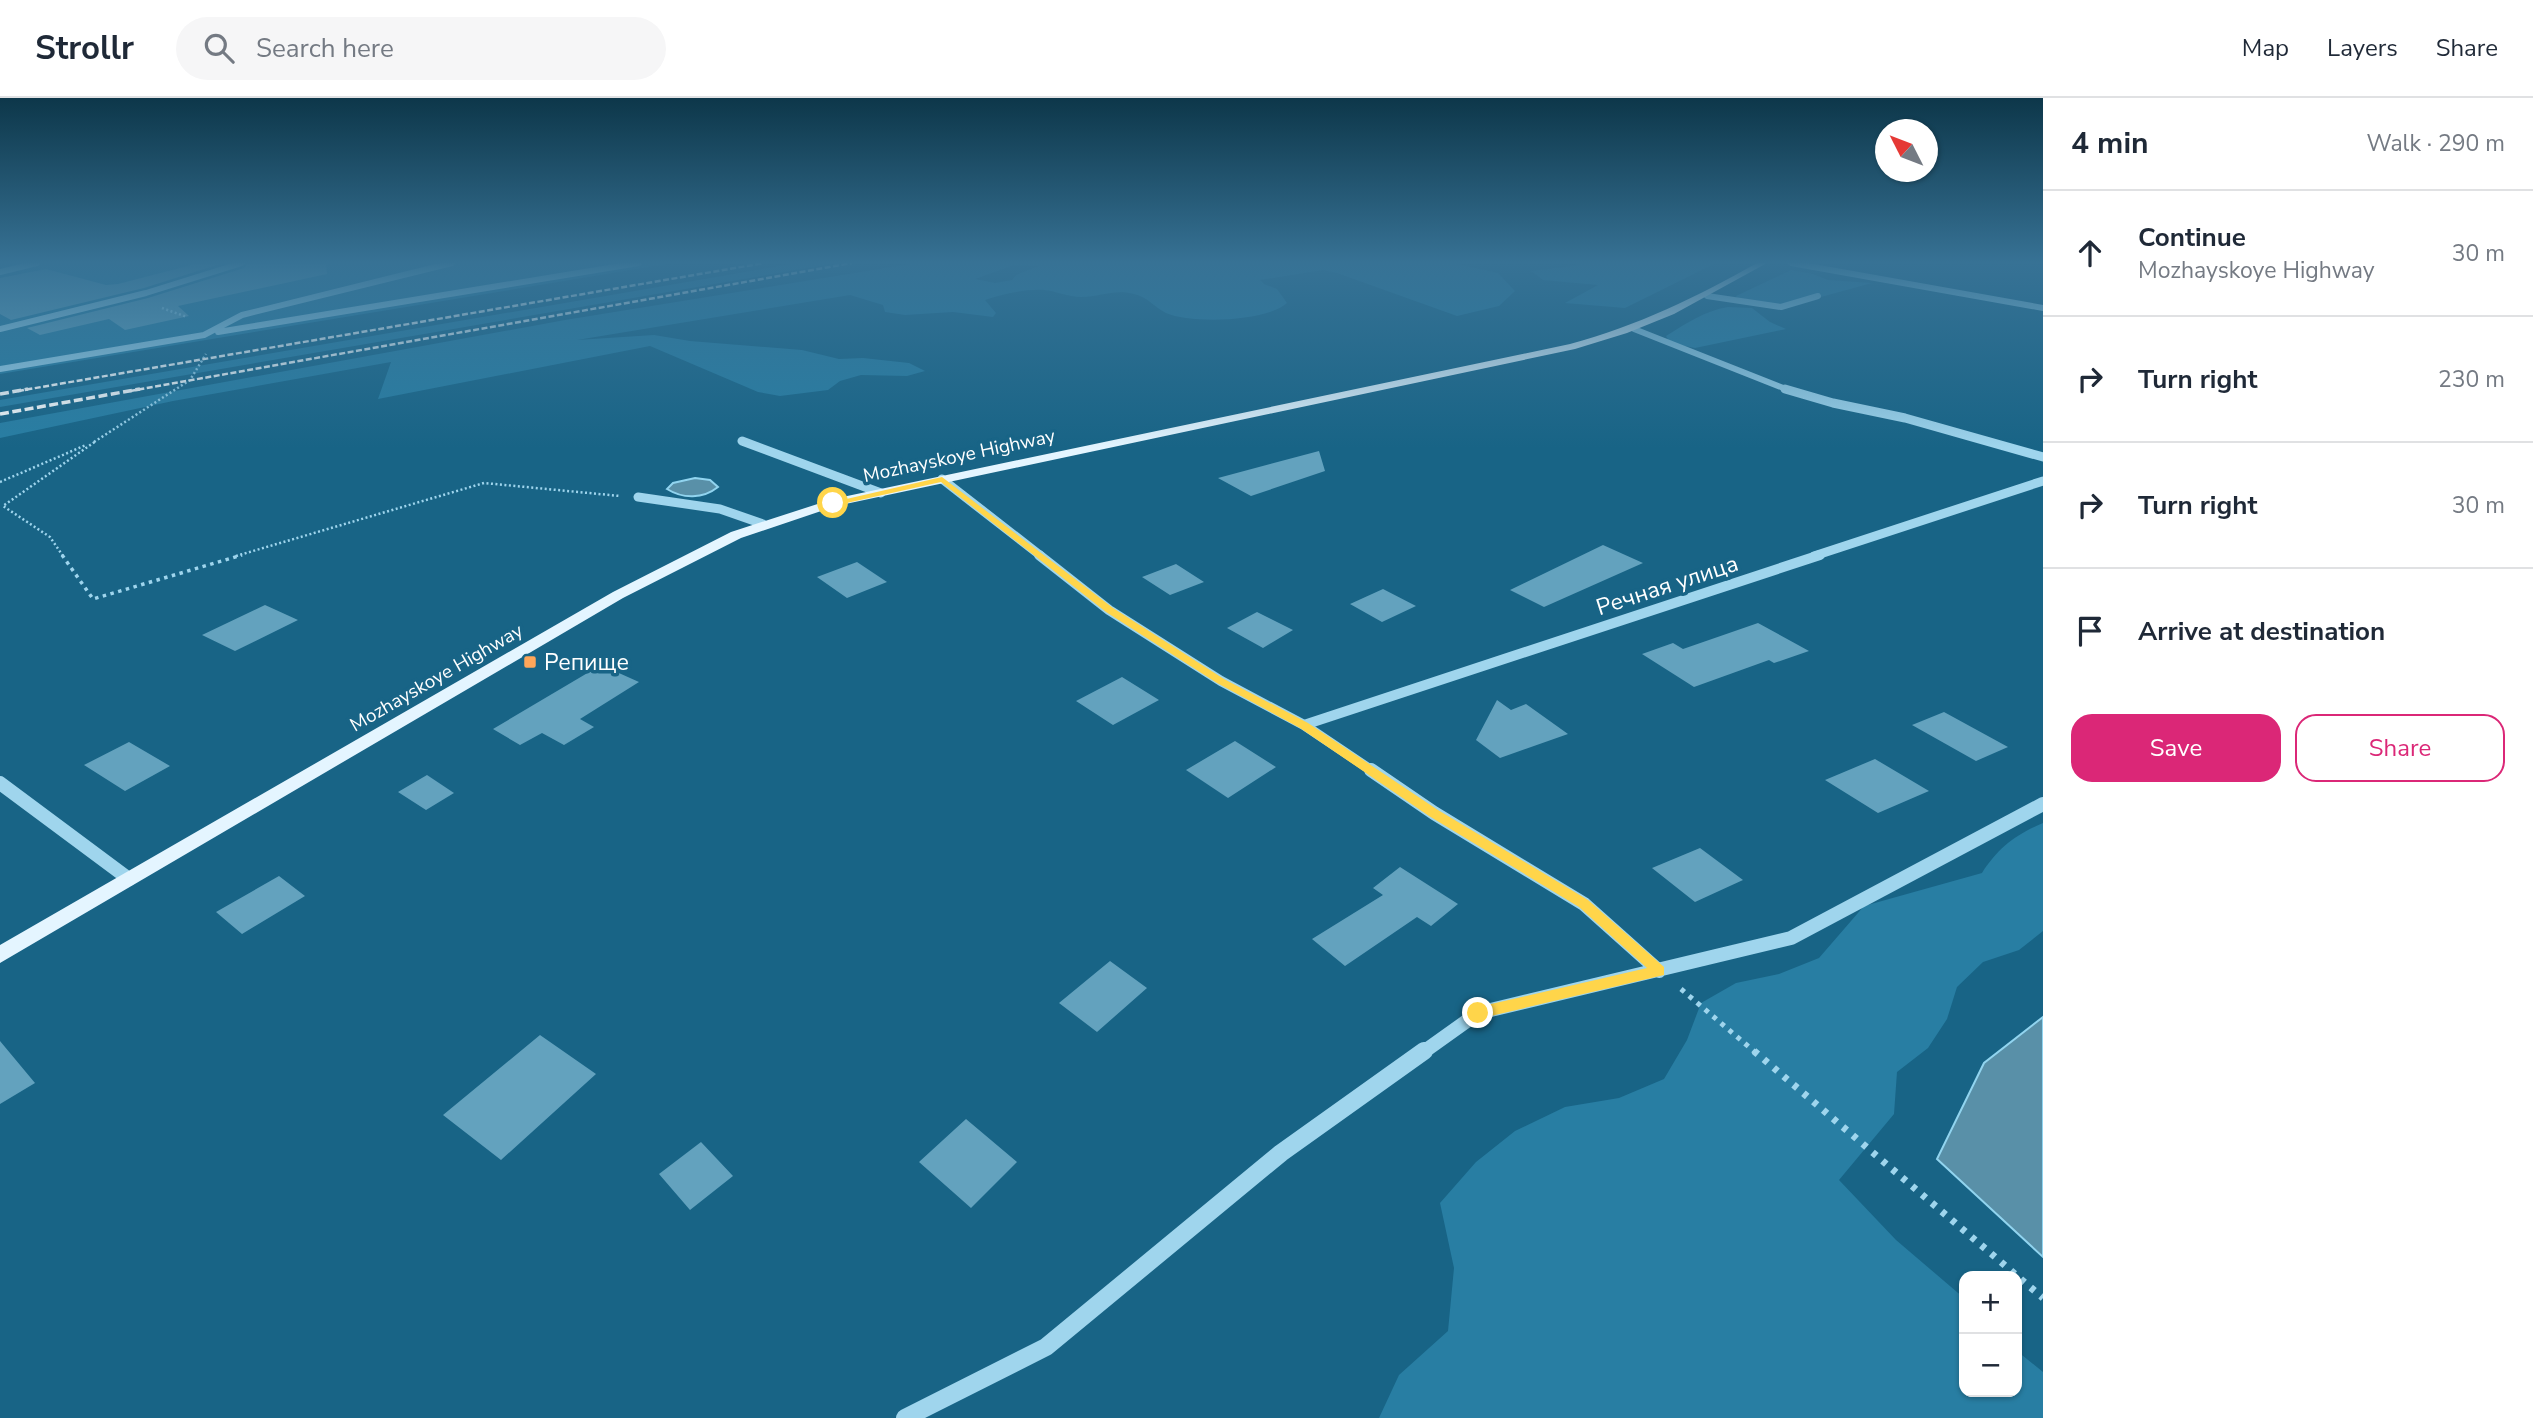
<!DOCTYPE html>
<html lang="en">
<head>
<meta charset="utf-8">
<style>
	:root { --surface:#fff; --page:#f6f6f7; --text:#1f2937; --muted:#747a83; --line:#e0e1e3; --accent:#db2777 }
	body { margin:0; font-family:"Nunito Sans",sans-serif; background:var(--page); color:var(--text) }
	.controls { position:absolute; right:21px; bottom:21px; display:grid; overflow:hidden; border-radius:14px; box-shadow:0 2px 5px #0004 }
	.controls button { width:63px; height:63px; display:grid; place-items:center; padding:0; border:0; border-bottom:2px solid var(--line); background:var(--surface); color:var(--text); font:35px sans-serif }
	.compass { position:absolute; left:1875px; top:21px; width:63px; height:63px; border-radius:50%; background:var(--surface); box-shadow:0 2px 5px #0004; rotate:312deg }
	.stop { position:absolute; width:21px; height:21px; margin:-16px; border:5px solid #ffd54a; border-radius:50%; background:#fff }
	.stop.end { background:#ffd54a; border-color:#fff; box-shadow:0 2px 7px #0008 }
	.list { margin:0; padding:0; list-style:none }
	h2 { display:flex; justify-content:space-between; align-items:center; height:91px; margin:0; padding:0 28px; font-size:30px }
	h2 small { font-size:23px; font-weight:400; color:var(--muted) }
	.list li { display:grid; grid-template-columns:46px 1fr auto; gap:21px; align-items:center; box-sizing:border-box; height:126px; padding:0 28px; border-top:2px solid var(--line) }
	.list b { display:block; font-size:26px; white-space:nowrap }
	.list p { margin:0; font-size:23px; white-space:nowrap; color:var(--muted) }
	.list em { font-size:23px; font-style:normal; color:var(--muted) }
	.actions { display:flex; gap:14px; padding:21px 28px }
	.actions a { flex:1; padding:16px 0; border:2px solid var(--accent); border-radius:21px; text-align:center; font-size:24px; color:var(--accent) }
	.actions .main { background:var(--accent); color:#fff }
	.icon { flex:none; width:38px; height:38px; fill:none; stroke:currentColor; stroke-width:2; stroke-linecap:round; stroke-linejoin:round }
	.map { position:relative; flex:none; width:2043px; height:1320px; overflow:hidden }
	header { display:flex; align-items:center; gap:42px; box-sizing:border-box; height:98px; padding:0 35px; background:var(--surface); border-bottom:2px solid var(--line) }
	header strong { font-size:33px }
	nav { display:flex; gap:38px; margin-inline-start:auto; font-size:24px }
	.search { width:490px; height:63px; background:var(--page); display:flex; align-items:center; gap:18px; box-sizing:border-box; padding:0 24px; border-radius:38px; color:var(--muted); font-size:26px }
	main { display:flex }
	aside { flex:1; background:var(--surface) }
	.map>svg:first-child { display:block }
	.green { fill:#287ea3; fill-rule:evenodd }
	.water { fill:#5990a8; stroke:#91d4ef; stroke-width:2 }
	.building { fill:#63a2be }
	.lines { fill:none; stroke-linecap:round; stroke-linejoin:round }
	.path-far3 { stroke:#9fd5ed; stroke-width:2.5; stroke-dasharray:2 2.5; stroke-linecap:butt }
	.path-far2 { stroke:#9fd5ed; stroke-width:3.5; stroke-dasharray:3.5 4.5; stroke-linecap:butt }
	.path-far1 { stroke:#9fd5ed; stroke-width:5; stroke-dasharray:4.5 6; stroke-linecap:butt }
	.path { stroke:#9fd5ed; stroke-width:7; stroke-dasharray:5 8; stroke-linecap:butt }
	.minor-far4 { stroke:#9fd5ed; stroke-width:6 }
	.minor-far3 { stroke:#9fd5ed; stroke-width:9 }
	.minor-far2 { stroke:#9fd5ed; stroke-width:10 }
	.minor-far1 { stroke:#9fd5ed; stroke-width:14 }
	.minor { stroke:#9fd5ed; stroke-width:18 }
	.major { fill:#e4f5ff; fill-rule:evenodd }
	.rail-far1 { stroke:#fff; stroke-width:2.5; stroke-dasharray:6 2.5; stroke-linecap:butt }
	.rail { stroke:#fff; stroke-width:3.5; stroke-dasharray:9 3.5; stroke-linecap:butt }
	.route { fill:#ffd54a }
	.poi-dot { fill:#ffa65a; stroke:#186486; stroke-width:2.5 }
	.labels { text-anchor:middle; stroke-width:7; stroke-linejoin:round; paint-order:stroke }
	.far-street-label { font-size:19px; fill:#fff; stroke:#186486 }
	.street-label { font-size:23px; fill:#fff; stroke:#186486 }
	.poi-label { font-size:23px; fill:#fff; stroke:#186486; text-anchor:start }
</style>
</head>
<body>
<header>
<strong>Strollr</strong>
<div class="search"><svg class="icon" aria-label="search" viewBox="0 0 24 24"><circle cx="10" cy="10" r="6"/><path d="M15 15l6 6"/></svg>Search here</div>
<nav><a>Map</a><a>Layers</a><a>Share</a></nav>
</header>
<main>
<div class="map">
<svg width="2043" height="1320" viewBox="0 0 2043 1320">
	<rect width="100%" height="100%" fill="#186486"/>
	<!-- green -->
	<path class="green" d="M0,165H673L0,276Z
		M797,165H836L0,309V302Z
		M916,165H1453L1498,175L1515,193L1499,208L1457,218L1337,175L1323,172L1260,182L1264,186L1277,191L1287,205C1266,224 1191,226 1166,215C1154,209 1148,199 1134,196C1115,191 1100,199 1081,199C1068,199 1056,193 1044,192C1025,191 1003,196 985,202L996,215L993,219L953,214L905,217L885,214L883,207L850,197L577,242L654,237L690,243L802,252L839,261L863,260L909,265L925,273L907,278L861,277L840,283L828,292L780,298L758,294L650,248L378,301L391,264L173,303L0,340V325L565,222ZM1014,167L1038,168L1016,177L1012,182L995,185L975,181Z
		M1574,165H1716L1625,210L1565,205L1598,187L1543,182L1531,173L1581,167Z
		M1791,172L1813,176L1828,182L1872,185L1792,207L1739,204L1736,198Z
		M1728,209L1752,210L1770,224L1786,231L1695,250L1670,245L1666,238C1687,225 1704,213 1728,209Z
		M2043,725V833L2019,852L1983,864L1957,889L1947,921L1928,950L1897,974L1894,1016L1839,1082L1896,1142L1964,1200V1294H2017V1253L2043,1274V1320H1379L1399,1277L1448,1233L1454,1170L1440,1105L1476,1064L1515,1033L1565,1009L1619,1000L1664,981L1687,942L1701,905L1736,885L1779,876L1819,860L1864,808L1982,775C1998,750 2015,737 2043,725Z"/>
	<!-- water -->
	<path class="water" d="M695,380L710,382L718,389C703,401 683,401 667,391L673,385Z
		M2043,919V1159L1937,1061L1984,965Z"/>
	<!-- building -->
	<path class="building" d="M199,165H223L144,190L11,222L0,216V180L46,171L106,187L118,186Z
		M248,165H326L327,176L178,208L189,218L125,232L109,221L40,237L27,230L148,200L244,170Z
		M1319,353L1325,373L1251,398L1218,380Z
		M1603,447L1643,465L1544,509L1510,492Z
		M857,464L887,484L847,500L817,479Z
		M1176,466L1204,484L1170,497L1142,479Z
		M1383,491L1416,508L1382,524L1350,506Z
		M265,507L298,522L235,553L202,537Z
		M1257,514L1293,532L1263,550L1227,530Z
		M1758,525L1809,553L1774,565L1769,562L1694,589L1642,556L1673,545L1683,551Z
		M601,567L639,584L580,621L594,629L564,647L542,635L520,647L493,631Z
		M1122,579L1159,602L1113,627L1076,603Z
		M1497,602L1511,612L1526,606L1568,636L1500,660L1476,642Z
		M1944,614L2008,649L1976,663L1912,627Z
		M1235,643L1276,669L1228,700L1186,672Z
		M129,644L170,668L125,693L84,667Z
		M1875,661L1929,693L1878,715L1825,682Z
		M427,677L454,695L426,712L398,694Z
		M1700,750L1743,782L1695,804L1652,770Z
		M1400,769L1458,806L1431,828L1417,819L1345,868L1312,841L1383,797L1373,790Z
		M279,778L305,798L242,836L216,814Z
		M1110,863L1147,890L1097,934L1059,905Z
		M540,937L596,976L501,1062L443,1017Z
		M0,943L35,985L0,1006Z
		M966,1021L1017,1064L971,1110L919,1064Z
		M701,1044L733,1078L690,1112L659,1076Z"/>
	<g class="lines">
		<!-- path-far3 -->
		<path class="path-far3" d="M162,210L187,219
			M94,344L190,282L206,256
			M0,384L86,347
			M63,458L50,439L3,408L96,343
			M236,458L484,385L620,398"/>
		<!-- path-far2 -->
		<path class="path-far2" d="M62,457L93,501L242,457"/>
		<!-- path-far1 -->
		<path class="path-far1" d="M1681,891L1756,955"/>
		<!-- path -->
		<path class="path" d="M1754,953L2043,1200"/>
		<!-- minor-far4 -->
		<path class="minor-far4" d="M1791,165L2043,210
			M0,174L37,165
			M1707,198L1781,209L1818,198
			M0,231L146,195L242,165
			M1634,231L1791,293
			M218,234L639,165
			M0,271L204,237L242,217L452,165"/>
		<!-- minor-far3 -->
		<path class="minor-far3" d="M1785,291L1833,305L1905,320L2043,359
			M742,343L881,395
			M942,381L1041,458
			M638,399L720,411L763,426
			M1814,458L2043,383"/>
		<!-- minor-far2 -->
		<path class="minor-far2" d="M1039,457L1109,512L1221,583L1304,627L1374,674
			M1304,627L1820,457"/>
		<!-- minor-far1 -->
		<path class="minor-far1" d="M1371,672L1434,715L1584,806L1659,873
			M0,685L129,781
			M1422,955L1478,915L1791,840L2043,706"/>
		<!-- minor -->
		<path class="minor" d="M905,1320L1046,1249L1281,1055L1424,953"/>
		<!-- major -->
		<path class="major" d="M1757,165H1767L1674,216L1627,235L1575,251L836,408L741,440L623,500L0,865V847L613,494L731,434L833,401L1570,246C1637,228 1697,199 1757,165Z"/>
		<!-- rail-far1 -->
		<path class="rail-far1" d="M18,293L764,165
			M130,293L852,165"/>
		<!-- rail -->
		<path class="rail" d="M0,296L28,291
			M0,316L140,291"/>
	</g>
	<!-- sky -->
	<linearGradient id="sky" x2="0" y2="1"><stop stop-color="#0d374a"/><stop offset="0.47" stop-color="#377295"/><stop offset="1" stop-color="#377295" stop-opacity="0"/></linearGradient>
	<rect width="2043" height="350" fill="url(#sky)"/>
	<!-- route -->
	<path class="route" d="M942,379L1113,510L1224,581L1308,625L1438,712L1588,802L1664,869V877L1478,921L1473,919L1471,915L1478,909L1647,870L1579,809L1429,718L1300,630L1217,585L1106,514L941,384L833,408L829,405Z"/>
	<!-- markers -->
	<rect class="poi-dot" x="523" y="557" width="14" height="14" rx="3.5"/>
	<g class="labels">
		<!-- far-street labels -->
		<g class="far-street-label">
			<text transform="translate(959 357) rotate(-12)" y="7">Mozhayskoye Highway</text>
			<text transform="translate(436 579) rotate(-30)" y="7">Mozhayskoye Highway</text>
		</g>
		<!-- street labels -->
		<g class="street-label">
			<text transform="translate(1667 487) rotate(-18)" y="8">Речная улица</text>
		</g>
		<!-- poi labels -->
		<g class="poi-label">
			<text x="544" y="572">Репище</text>
		</g>
	</g>
</svg>
<div class="controls">
<button>+</button>
<button>−</button>
</div>
<svg class="compass" viewBox="-18 -18 36 36"><path d="M0-13l5 13h-10z" fill="#e53935"/><path d="M0 13l5-13h-10z" fill="#747a83"/></svg>
<div class="stop" style="left:833px;top:405px"></div>
<div class="stop end" style="left:1478px;top:915px"></div>
</div>
<aside>
<h2>4 min<small>Walk · 290 m</small></h2>
<ul class="list">
<li><svg class="icon" aria-label="ahead" viewBox="0 0 24 24"><path d="M12 20V5M6 11l6-6 6 6"/></svg><div><b>Continue</b><p>Mozhayskoye Highway</p></div><em>30 m</em></li>
<li><svg class="icon" aria-label="right" viewBox="0 0 24 24"><path d="M7 20v-9h11M14 6l5 5-5 5"/></svg><div><b>Turn right</b></div><em>230 m</em></li>
<li><svg class="icon" aria-label="right" viewBox="0 0 24 24"><path d="M7 20v-9h11M14 6l5 5-5 5"/></svg><div><b>Turn right</b></div><em>30 m</em></li>
<li><svg class="icon" aria-label="arrive" viewBox="0 0 24 24"><path d="M6 21V4h12l-3 4 3 4H6"/></svg><div><b>Arrive at destination</b></div></li>
</ul>
<div class="actions"><a class="main">Save</a><a>Share</a></div>
</aside>
</main>
</body>
</html>
